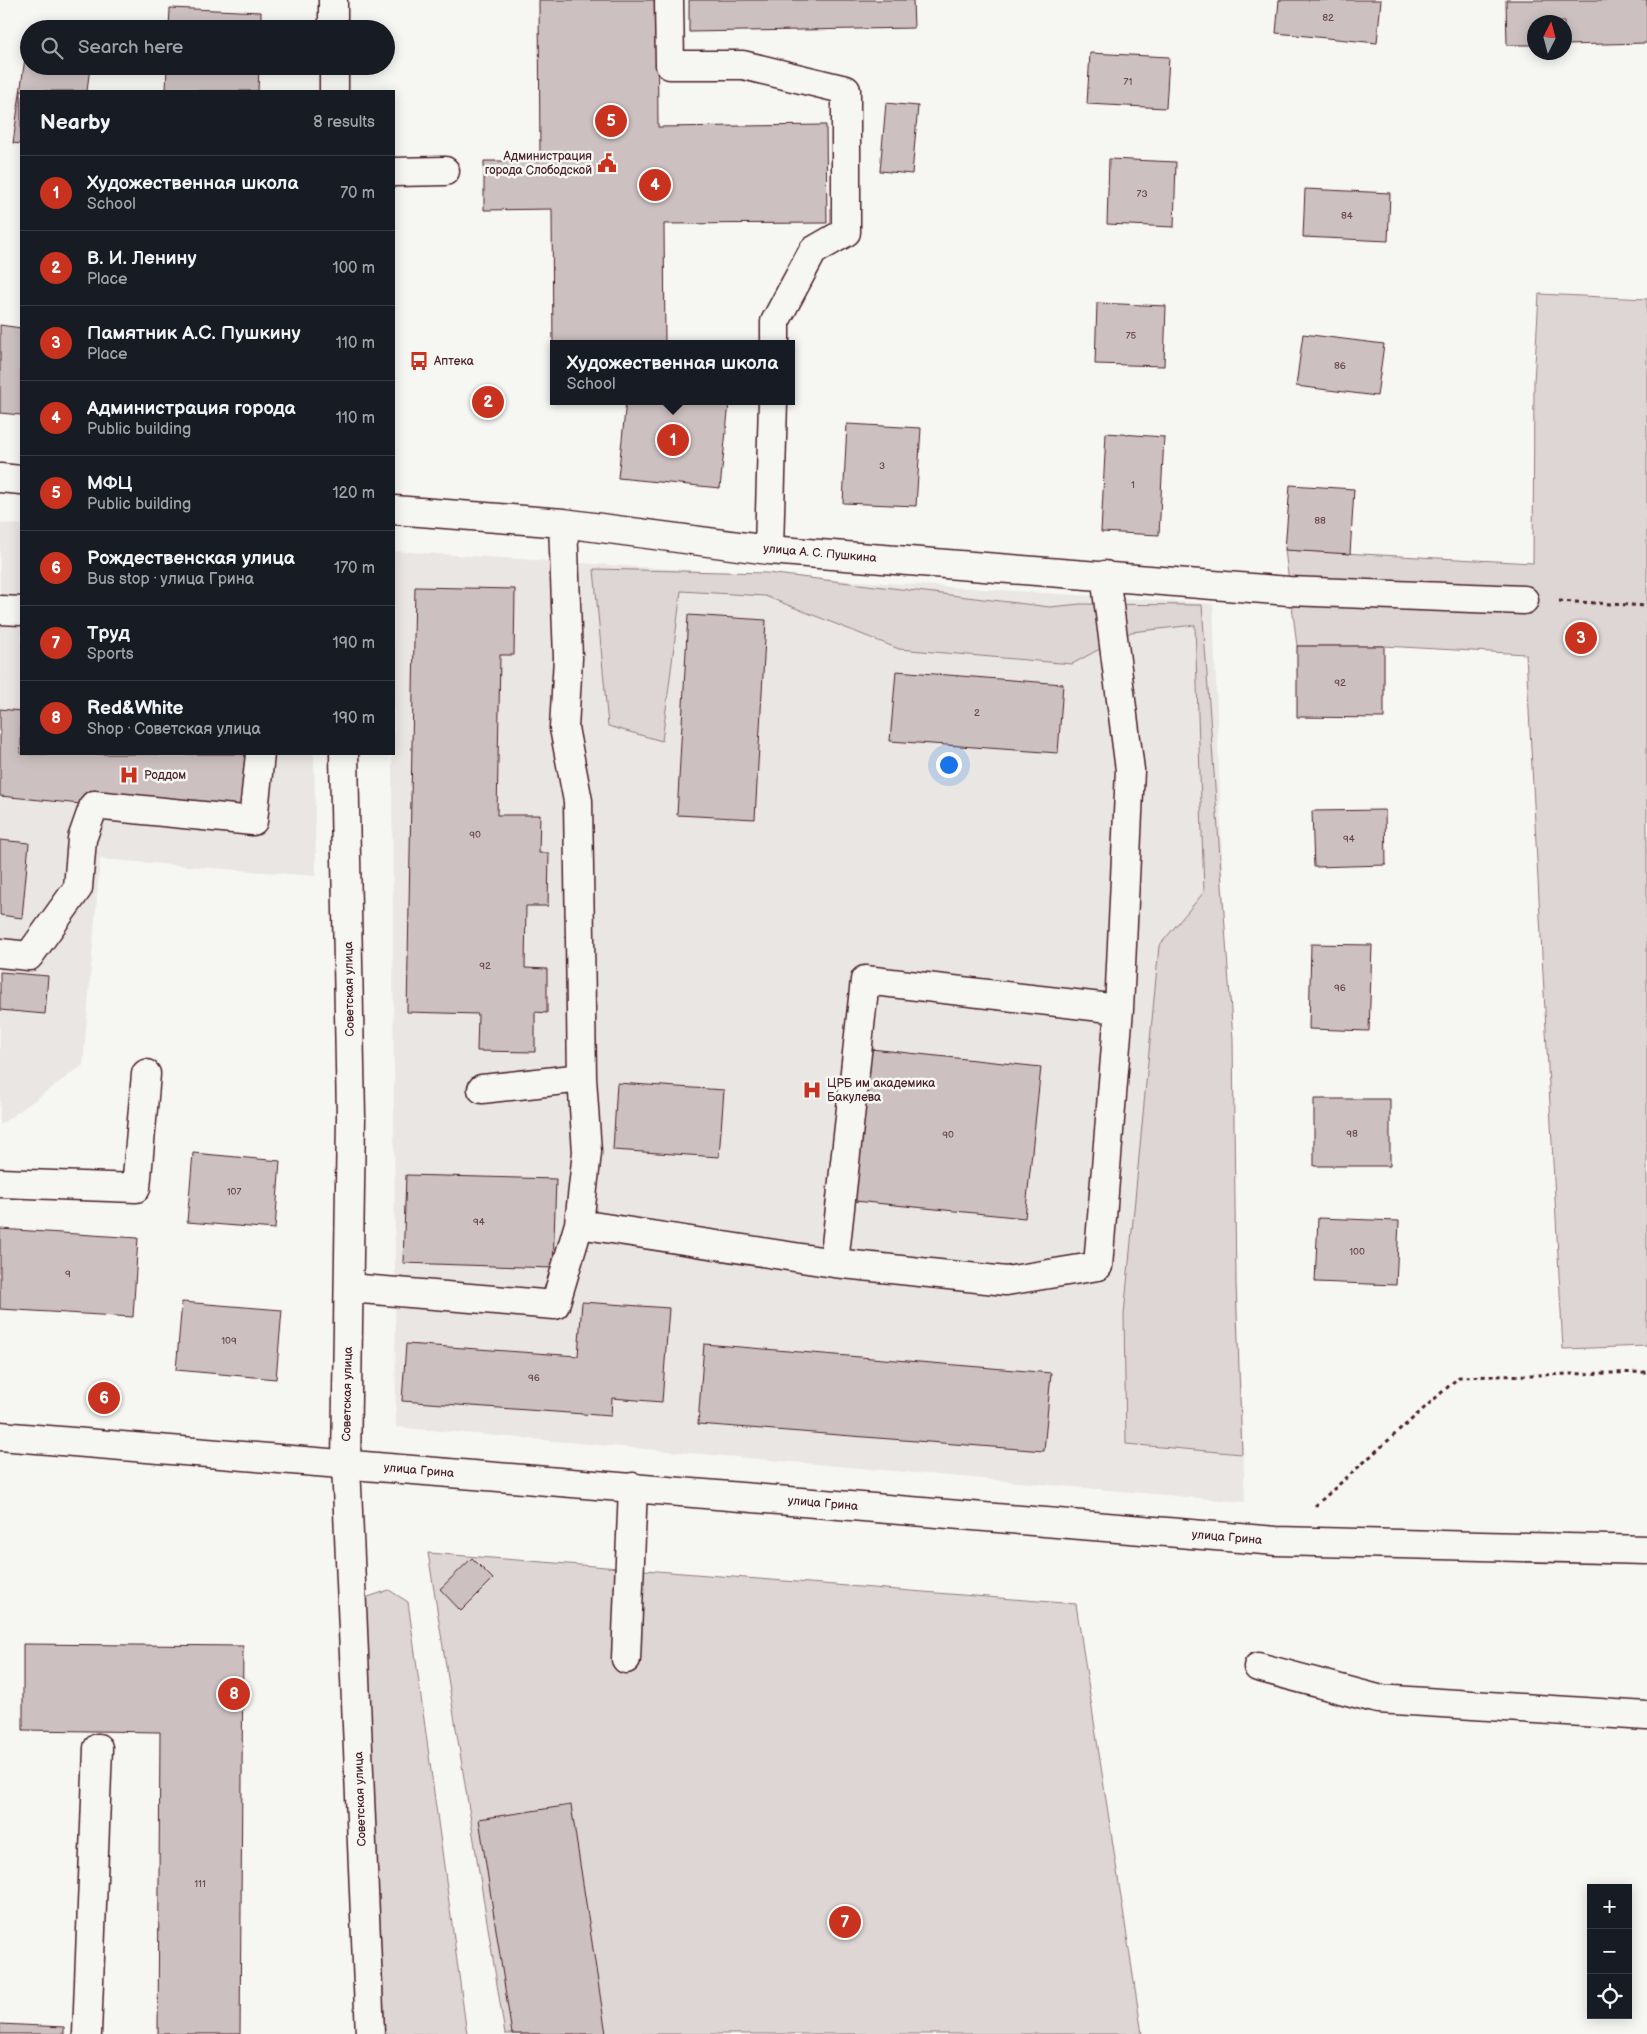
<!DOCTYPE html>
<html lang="en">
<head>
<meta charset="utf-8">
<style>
	:root { --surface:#171b24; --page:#20242c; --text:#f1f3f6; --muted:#9ea1a6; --line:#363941; --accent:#c8321e }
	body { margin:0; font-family:"Balsamiq Sans",sans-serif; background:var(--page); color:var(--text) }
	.controls { position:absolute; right:15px; bottom:15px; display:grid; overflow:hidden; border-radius:0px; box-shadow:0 2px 12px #0003 }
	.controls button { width:45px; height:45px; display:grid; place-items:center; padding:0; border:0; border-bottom:1px solid var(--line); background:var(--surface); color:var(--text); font:25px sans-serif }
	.compass { position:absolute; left:1527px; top:15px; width:45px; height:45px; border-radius:50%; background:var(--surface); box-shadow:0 2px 12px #0003; rotate:6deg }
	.you { position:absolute; left:948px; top:764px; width:18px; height:18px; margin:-12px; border:4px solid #fff; border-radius:50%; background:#1a73e8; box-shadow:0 0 0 8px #1a73e833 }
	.badge { display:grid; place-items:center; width:32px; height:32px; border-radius:50%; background:var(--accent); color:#fff; font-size:16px; font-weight:700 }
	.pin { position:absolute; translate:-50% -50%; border:2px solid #fff; box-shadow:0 1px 5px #0006 }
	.popup { position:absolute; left:550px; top:340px; width:245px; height:65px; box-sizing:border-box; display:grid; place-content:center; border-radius:0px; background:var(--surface); filter:drop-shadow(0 1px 4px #0005); font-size:16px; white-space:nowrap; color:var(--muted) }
	.popup b { font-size:19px; color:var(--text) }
	.popup::after { content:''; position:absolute; left:50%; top:100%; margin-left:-10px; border:10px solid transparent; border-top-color:var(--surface) }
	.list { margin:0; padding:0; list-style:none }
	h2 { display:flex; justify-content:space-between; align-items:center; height:65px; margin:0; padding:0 20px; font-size:21px }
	h2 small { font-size:16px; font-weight:400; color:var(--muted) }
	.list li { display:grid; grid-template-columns:32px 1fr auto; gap:15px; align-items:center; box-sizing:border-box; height:75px; padding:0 20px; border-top:1px solid var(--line) }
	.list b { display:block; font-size:19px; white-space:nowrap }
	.list p { margin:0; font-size:16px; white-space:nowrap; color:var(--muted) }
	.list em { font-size:16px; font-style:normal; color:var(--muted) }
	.icon { flex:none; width:28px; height:28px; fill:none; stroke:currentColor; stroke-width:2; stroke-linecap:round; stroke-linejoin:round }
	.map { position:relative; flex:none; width:1647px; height:2034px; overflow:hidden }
	.search { position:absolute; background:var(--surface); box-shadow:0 2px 12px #0003; left:20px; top:20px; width:375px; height:55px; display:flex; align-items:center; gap:12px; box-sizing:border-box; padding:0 18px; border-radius:28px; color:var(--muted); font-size:19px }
	.panel { position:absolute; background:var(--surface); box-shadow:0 2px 12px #0003; left:20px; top:90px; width:375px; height:665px; border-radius:0px }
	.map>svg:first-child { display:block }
	.built { fill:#e9e6e3 }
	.green { fill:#ddd6d5; stroke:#947a80 }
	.building { fill:#ccc1c0; stroke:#4a1f2b }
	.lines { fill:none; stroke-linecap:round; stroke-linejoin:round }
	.minor-casing { stroke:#4a1f2b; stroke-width:31 }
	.major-casing { stroke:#4a1f2b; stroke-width:31 }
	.highway-casing { stroke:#4a1f2b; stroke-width:31 }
	.path { stroke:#4a1f2b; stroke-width:3; stroke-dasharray:4 4; stroke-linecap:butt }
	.minor { stroke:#f6f6f2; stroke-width:28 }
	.major { stroke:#f6f6f2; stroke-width:28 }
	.highway { stroke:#f6f6f2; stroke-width:28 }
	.labels { text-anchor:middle; stroke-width:5; stroke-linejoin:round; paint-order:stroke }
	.number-label { font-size:10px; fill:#6a4850 }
	.poi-label { font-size:12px; fill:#4a1f2b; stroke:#f6f6f2; text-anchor:start }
	.street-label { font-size:12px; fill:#4a1f2b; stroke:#f6f6f2 }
</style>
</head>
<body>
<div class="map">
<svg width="1647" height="2034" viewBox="0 0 1647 2034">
	<rect width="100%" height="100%" fill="#f6f6f2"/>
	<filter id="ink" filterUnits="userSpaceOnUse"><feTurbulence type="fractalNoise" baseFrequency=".02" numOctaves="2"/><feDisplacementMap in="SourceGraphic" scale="10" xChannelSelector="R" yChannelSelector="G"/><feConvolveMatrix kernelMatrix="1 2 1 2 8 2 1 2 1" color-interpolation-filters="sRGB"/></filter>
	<g filter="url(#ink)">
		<!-- built -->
		<path class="built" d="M0,523L21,525V754H314L316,876L100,859L83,1065L0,1125Z
			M394,551L1213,604L1245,1502L396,1427L392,754H394Z"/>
		<!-- green -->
		<path class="green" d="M1539,294L1647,299V1346L1563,1349L1526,654L1384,646H1297L1285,550L1533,563L1534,382Z
			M594,569L767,573L1050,607L1080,604L1202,605L1233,1039L1236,1285L1242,1454L1126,1444L1124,1315L1159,946L1204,892L1195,625L1131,632L1072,664L899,649L765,596L681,591L662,741L608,726Z
			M428,1553L1076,1604L1142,2034H505Z
			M389,1590L408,1602L467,2034H385L365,1598Z"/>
		<!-- building -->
		<path class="building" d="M539,0H657L658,127L826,125L827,223L664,224L665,344H554V350H553L552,209L484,210V161H540Z
			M689,0H913L914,28L689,32Z
			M1279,0H1381L1377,43L1276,33Z
			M1506,0H1647V43L1564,45V22H1534V45H1507Z
			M170,8L261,12V29H169Z
			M29,30V66H90L87,91H21V144L13,143Z
			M1090,53L1169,57L1166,108L1087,104Z
			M167,66H259L258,91H166Z
			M886,103L918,106L912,174L880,171Z
			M1109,159L1176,162L1174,227L1107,224Z
			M1305,189L1390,193L1388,241L1303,237Z
			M1097,303L1166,306L1164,366L1095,364Z
			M0,325L21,328V415L0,413Z
			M1303,334L1384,344L1377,396L1296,386Z
			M626,401H710L729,403L720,488L618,478Z
			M847,424L921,428L916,506L843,503Z
			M1106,433L1164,437L1159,535L1101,532Z
			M1290,485L1354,489L1350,554L1285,550Z
			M415,587L515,589L514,655H500L497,815H540L539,853H549L548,906H526L525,968L547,969V1013L535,1012V1052L477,1051L478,1014L407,1012Z
			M688,615L766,620L755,819L677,815Z
			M1297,646H1384V718L1297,717Z
			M896,671L1063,684L1058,753L890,741Z
			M0,709L21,711V754H259L253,821L0,796Z
			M1385,810L1386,865L1314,867L1312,811Z
			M0,840L29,843L22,918L0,915Z
			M1311,944L1372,945L1369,1031L1309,1029Z
			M0,972L48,976L45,1014L0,1010Z
			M871,1049L1041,1067L1025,1218L855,1201Z
			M617,1083L724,1090L719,1157L613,1150Z
			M1314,1099H1390V1166H1314Z
			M193,1153L280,1161L275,1229L187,1222Z
			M406,1175L556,1179L553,1268L403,1263Z
			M1318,1218L1399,1221L1396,1285L1315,1282Z
			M0,1229L138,1238L133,1317L0,1309Z
			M182,1302L282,1310L276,1379L176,1370Z
			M582,1302L669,1308L662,1402L612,1398L611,1416L402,1401L406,1344L578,1356Z
			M704,1344L1051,1373L1044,1451L698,1424Z
			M472,1558L493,1579L461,1611L440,1589Z
			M23,1644L243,1646L240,2034H158L160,1732L23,1730Z
			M571,1805L606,2034H512L479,1819Z
			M0,2024L64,2027V2034H0Z"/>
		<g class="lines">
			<!-- minor casing -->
			<g class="minor-casing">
				<path id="minor" d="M669,0L670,65H743L846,90V232L813,251L775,322V344
					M394,172L445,171
					M0,478L21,480
					M394,510L563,523L769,550L1289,591L1524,600
					M769,550L773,401
					M1105,575L1130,770L1119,1009
					M0,610L21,611
					M0,953L29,956L78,888L82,839L94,805L253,821L260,754
					M482,1089L582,1078
					M0,1183L136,1188L146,1074
					M579,1224L834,1263L1006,1281L1098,1266L1119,1009L865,980L834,1263
					M349,1288L555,1305L579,1224L587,1152L582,1078L578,801L564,728L568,658L563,523
					M626,1659L633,1487
					M1258,1667L1378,1699L1647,1716
					M87,2034L98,1748"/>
			</g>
			<!-- major casing -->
			<g class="major-casing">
				<path id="major" d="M333,0V29
					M334,66V91
					M344,754L351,1117L346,1464L370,2034"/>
			</g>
			<!-- highway casing -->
			<g class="highway-casing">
				<path id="highway" d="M0,1436L1276,1541L1647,1550"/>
			</g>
			<!-- path -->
			<path class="path" d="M1559,601L1647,606
				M1315,1506L1459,1377L1647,1372"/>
			<!-- minor -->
			<use href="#minor" class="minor"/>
			<!-- major -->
			<use href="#major" class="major"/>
			<!-- highway -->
			<use href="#highway" class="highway"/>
		</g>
	</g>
	<!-- icons -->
	<defs>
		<g id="civic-bare" transform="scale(1.5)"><path d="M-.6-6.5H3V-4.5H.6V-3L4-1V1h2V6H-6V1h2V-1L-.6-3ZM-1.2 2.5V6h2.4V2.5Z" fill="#c8321e" stroke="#f6f6f2" stroke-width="2.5" paint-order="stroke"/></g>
		<g id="bus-bare" transform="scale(1.5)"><path d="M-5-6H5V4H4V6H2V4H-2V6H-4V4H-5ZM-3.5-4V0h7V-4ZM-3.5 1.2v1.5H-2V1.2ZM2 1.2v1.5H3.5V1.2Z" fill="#c8321e" stroke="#f6f6f2" stroke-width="2.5" paint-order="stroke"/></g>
		<g id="hospital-bare" transform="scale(1.5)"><path d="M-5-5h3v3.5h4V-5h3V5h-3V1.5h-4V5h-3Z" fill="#c8321e" stroke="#f6f6f2" stroke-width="2.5" paint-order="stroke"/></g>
	</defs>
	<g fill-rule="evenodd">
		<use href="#civic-bare" x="607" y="163"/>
		<use href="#bus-bare" x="419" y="361"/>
		<use href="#hospital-bare" x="129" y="775"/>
		<use href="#hospital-bare" x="812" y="1090"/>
	</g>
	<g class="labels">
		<!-- number labels -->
		<g class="number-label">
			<text x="1328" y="21">82</text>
			<text x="1128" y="85">71</text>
			<text x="1142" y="197">73</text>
			<text x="1347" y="219">84</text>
			<text x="1131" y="339">75</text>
			<text x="1340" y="369">86</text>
			<text x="882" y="469">3</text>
			<text x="1133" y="488">1</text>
			<text x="1320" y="524">88</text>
			<text x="1340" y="686">92</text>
			<text x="977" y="716">2</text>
			<text x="475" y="838">90</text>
			<text x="1349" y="842">94</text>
			<text x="485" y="969">92</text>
			<text x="1340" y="991">96</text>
			<text x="1352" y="1137">98</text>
			<text x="948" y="1138">90</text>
			<text x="234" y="1195">107</text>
			<text x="479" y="1225">94</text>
			<text x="1357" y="1255">100</text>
			<text x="68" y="1277">9</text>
			<text x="229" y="1344">109</text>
			<text x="534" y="1381">96</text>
			<text x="200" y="1887">111</text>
		</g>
		<!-- poi labels -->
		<g class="poi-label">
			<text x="592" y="160" text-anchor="end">Администрация<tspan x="592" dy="14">города Слободской</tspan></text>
			<text x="434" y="365">Аптека</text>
			<text x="144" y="779">Роддом</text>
			<text x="827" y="1087">ЦРБ им академика<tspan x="827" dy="14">Бакулева</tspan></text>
		</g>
		<!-- street labels -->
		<g class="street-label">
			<text transform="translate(820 553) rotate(5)" y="4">улица А. С. Пушкина</text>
			<text transform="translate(349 989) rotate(-91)" y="4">Советская улица</text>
			<text transform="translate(347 1394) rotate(-89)" y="4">Советская улица</text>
			<text transform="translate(419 1470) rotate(5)" y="4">улица Грина</text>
			<text transform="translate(823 1503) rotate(5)" y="4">улица Грина</text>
			<text transform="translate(1227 1537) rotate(5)" y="4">улица Грина</text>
			<text transform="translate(360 1799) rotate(-92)" y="4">Советская улица</text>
		</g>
	</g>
</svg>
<div class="controls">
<button>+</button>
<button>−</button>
<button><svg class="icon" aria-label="locate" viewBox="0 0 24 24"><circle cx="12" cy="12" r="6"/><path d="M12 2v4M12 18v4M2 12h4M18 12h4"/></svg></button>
</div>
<svg class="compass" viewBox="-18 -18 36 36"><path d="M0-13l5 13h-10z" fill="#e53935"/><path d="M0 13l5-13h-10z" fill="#9ea1a6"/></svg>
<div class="you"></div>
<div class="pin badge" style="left:673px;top:440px">1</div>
<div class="popup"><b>Художественная школа</b>School</div>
<div class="pin badge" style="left:488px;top:402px">2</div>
<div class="pin badge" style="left:1581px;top:638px">3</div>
<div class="pin badge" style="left:655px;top:185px">4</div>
<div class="pin badge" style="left:611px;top:121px">5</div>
<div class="pin badge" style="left:104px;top:1398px">6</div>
<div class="pin badge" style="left:845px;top:1922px">7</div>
<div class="pin badge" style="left:234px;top:1694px">8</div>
<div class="search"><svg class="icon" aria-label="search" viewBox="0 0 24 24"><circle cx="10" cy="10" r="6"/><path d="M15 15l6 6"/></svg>Search here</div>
<section class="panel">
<h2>Nearby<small>8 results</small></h2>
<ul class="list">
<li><span class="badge">1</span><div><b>Художественная школа</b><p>School</p></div><em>70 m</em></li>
<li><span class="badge">2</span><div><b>В. И. Ленину</b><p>Place</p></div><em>100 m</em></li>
<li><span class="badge">3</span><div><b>Памятник А.С. Пушкину</b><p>Place</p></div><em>110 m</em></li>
<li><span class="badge">4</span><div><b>Администрация города</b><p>Public building</p></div><em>110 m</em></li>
<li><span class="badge">5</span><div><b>МФЦ</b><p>Public building</p></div><em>120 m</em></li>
<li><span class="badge">6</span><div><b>Рождественская улица</b><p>Bus stop · улица Грина</p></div><em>170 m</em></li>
<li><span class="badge">7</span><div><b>Труд</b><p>Sports</p></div><em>190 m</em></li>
<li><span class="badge">8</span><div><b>Red&amp;White</b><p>Shop · Советская улица</p></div><em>190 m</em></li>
</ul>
</section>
</div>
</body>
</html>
